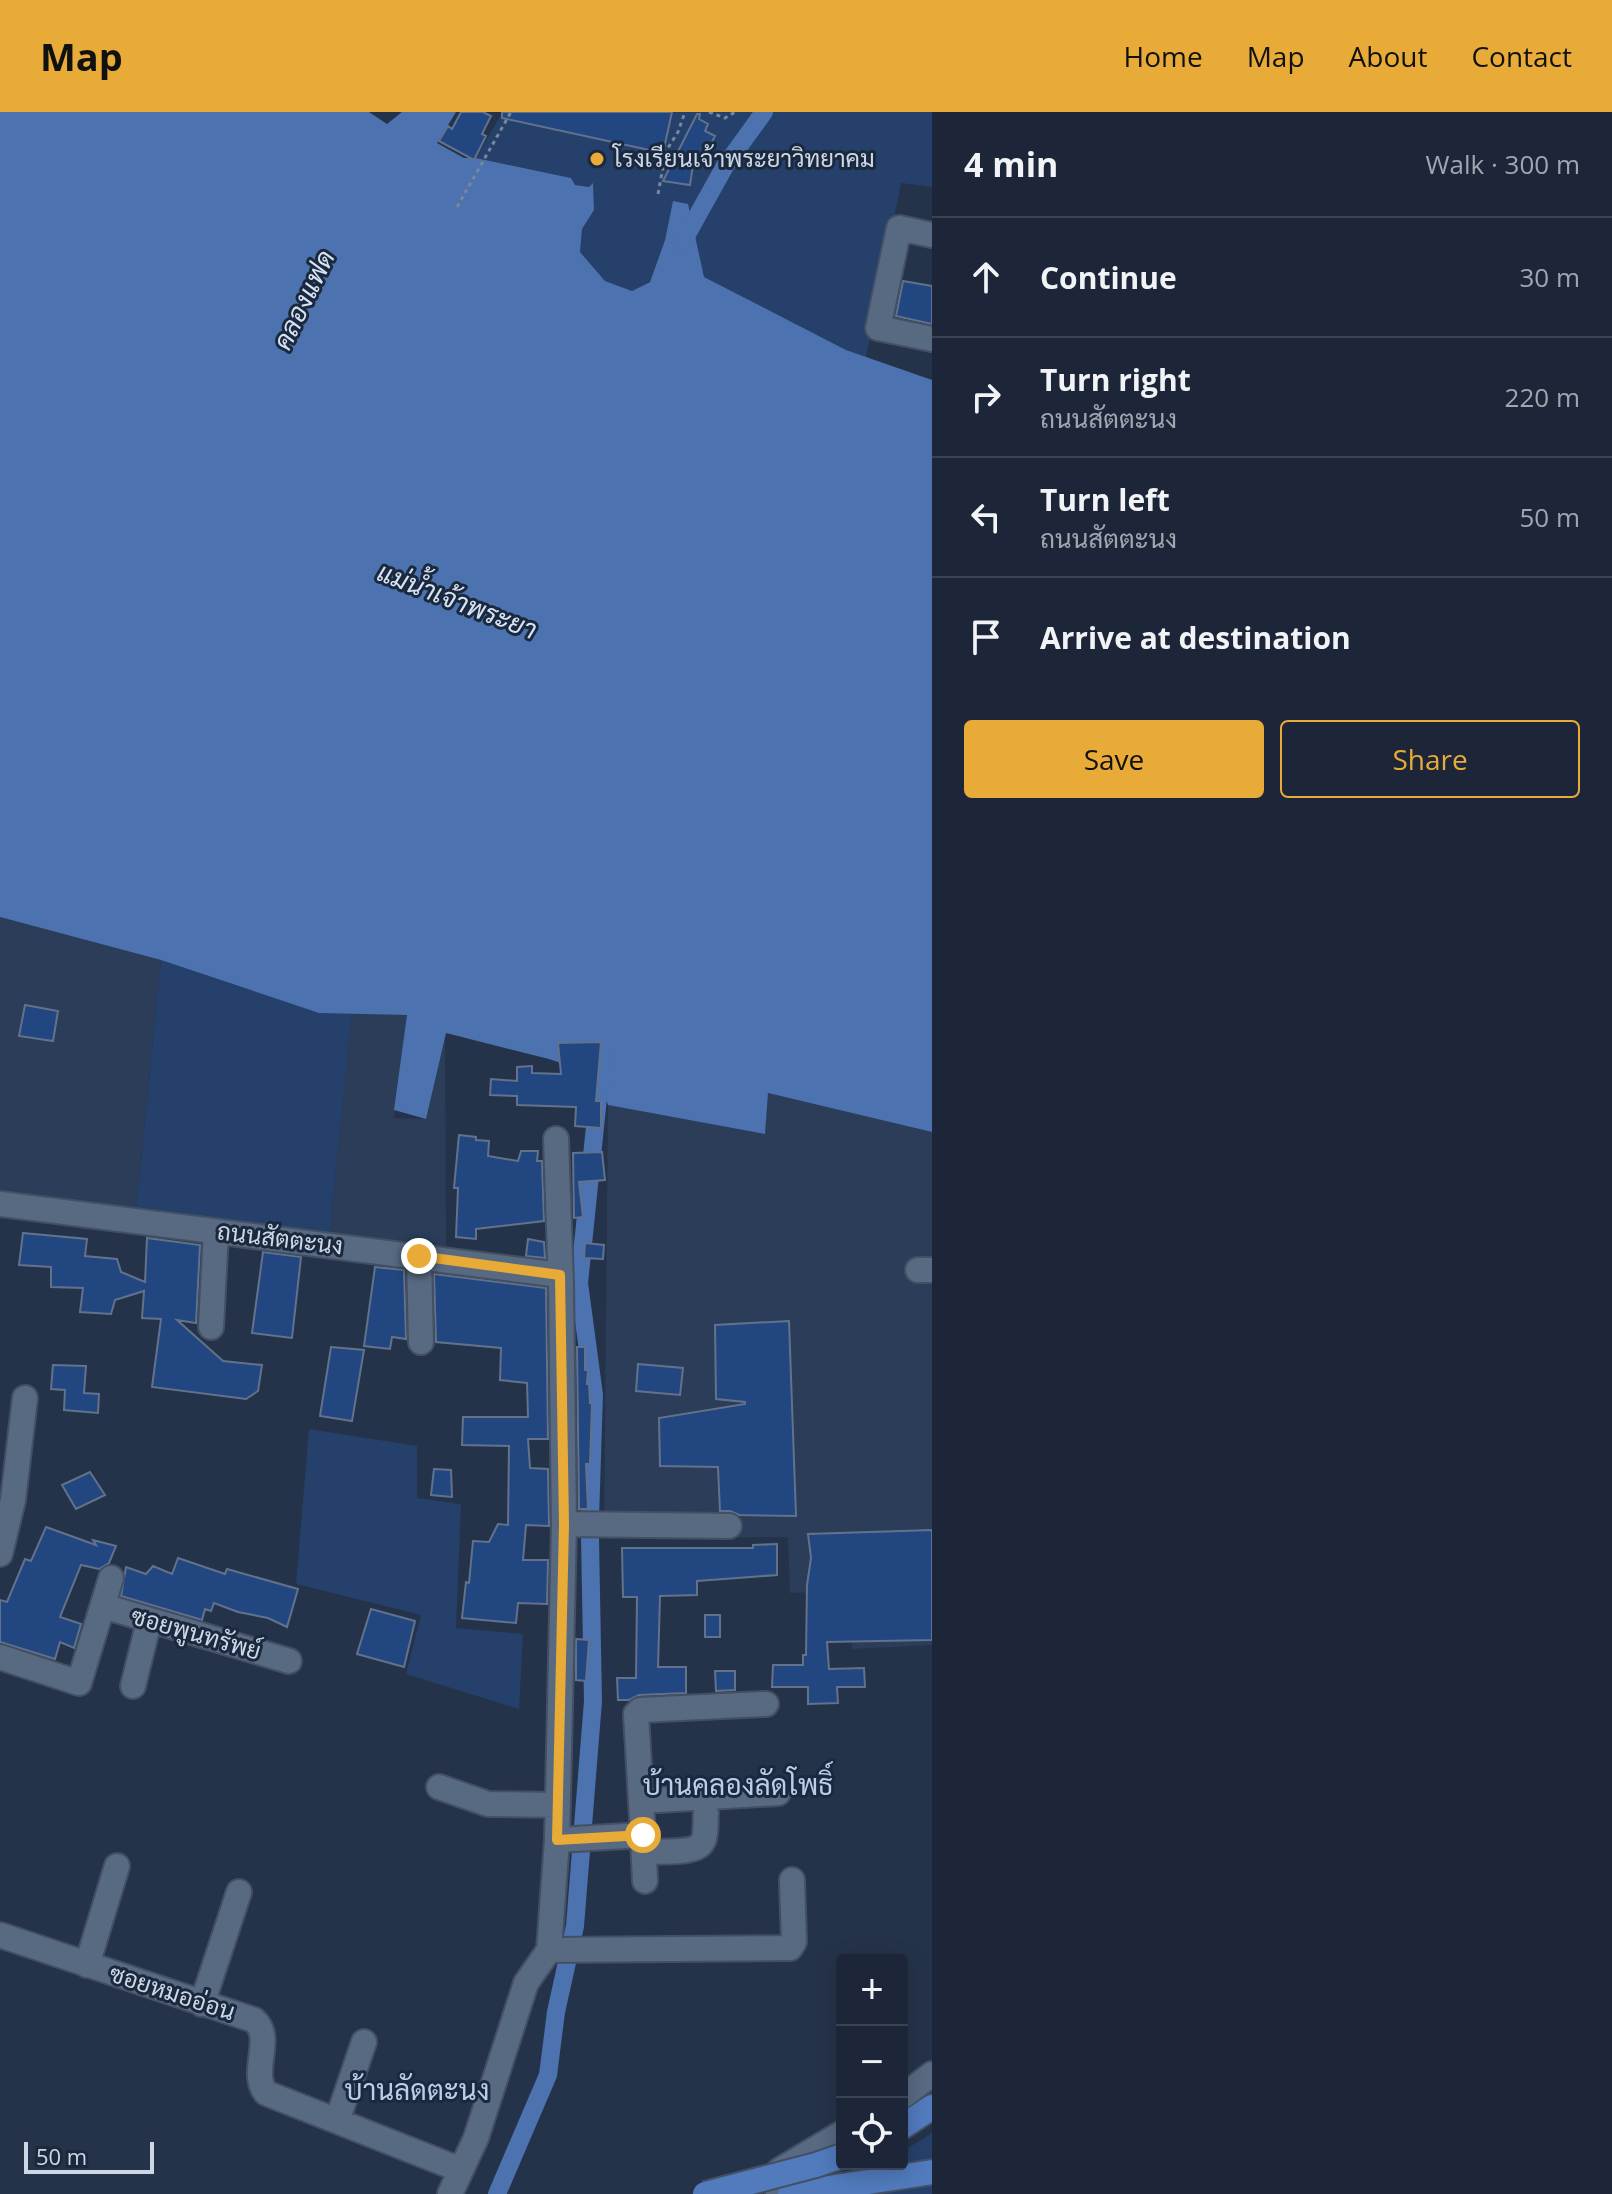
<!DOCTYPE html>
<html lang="en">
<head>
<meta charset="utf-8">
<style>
	:root { --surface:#1c2638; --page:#252e40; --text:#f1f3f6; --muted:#a0a5ae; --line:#3a4353; --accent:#e8ab37 }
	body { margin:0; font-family:"Open Sans",Sarabun,sans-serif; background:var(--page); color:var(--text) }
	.controls { position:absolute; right:24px; bottom:24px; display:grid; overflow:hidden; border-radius:8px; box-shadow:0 4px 20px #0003 }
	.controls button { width:72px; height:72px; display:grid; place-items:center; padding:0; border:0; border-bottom:2px solid var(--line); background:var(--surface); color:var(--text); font:40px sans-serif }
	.scale { position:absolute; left:24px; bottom:20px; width:130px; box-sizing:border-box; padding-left:8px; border:4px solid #cdd7e6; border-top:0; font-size:22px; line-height:28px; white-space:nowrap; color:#cdd7e6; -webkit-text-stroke:6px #1b293f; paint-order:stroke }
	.stop { position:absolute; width:24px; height:24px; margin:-18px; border:6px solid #e8ab37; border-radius:50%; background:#fff }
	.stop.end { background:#e8ab37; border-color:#fff; box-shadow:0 2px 8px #0008 }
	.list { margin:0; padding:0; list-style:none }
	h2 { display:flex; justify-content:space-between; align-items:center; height:104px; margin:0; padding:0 32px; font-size:34px }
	h2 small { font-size:26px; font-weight:400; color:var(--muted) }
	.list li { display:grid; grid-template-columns:52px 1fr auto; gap:24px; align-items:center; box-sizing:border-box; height:120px; padding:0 32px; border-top:2px solid var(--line) }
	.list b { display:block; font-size:30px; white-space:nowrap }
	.list p { margin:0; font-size:26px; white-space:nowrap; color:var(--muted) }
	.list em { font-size:26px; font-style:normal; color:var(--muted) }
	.actions { display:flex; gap:16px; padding:24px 32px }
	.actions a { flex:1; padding:18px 0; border:2px solid var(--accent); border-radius:8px; text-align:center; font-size:28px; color:var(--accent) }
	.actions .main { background:var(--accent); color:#111 }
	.icon { flex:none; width:44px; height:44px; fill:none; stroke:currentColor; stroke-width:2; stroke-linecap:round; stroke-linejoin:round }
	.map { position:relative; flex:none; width:932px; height:2082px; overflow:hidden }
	header { display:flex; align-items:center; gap:48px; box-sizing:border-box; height:112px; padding:0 40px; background:var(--accent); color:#111 }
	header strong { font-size:38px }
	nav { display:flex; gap:44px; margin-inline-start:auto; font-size:28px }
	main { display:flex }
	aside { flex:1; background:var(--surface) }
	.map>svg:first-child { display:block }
	.built { fill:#2b3d59 }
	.green { fill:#25406a }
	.water { fill:#4c72af }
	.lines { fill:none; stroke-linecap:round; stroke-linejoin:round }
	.canal { stroke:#4c72af; stroke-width:18 }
	.building { fill:#22467f; stroke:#62728c; stroke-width:2 }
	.minor-casing { stroke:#435063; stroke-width:28 }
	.major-casing { stroke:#435063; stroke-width:28 }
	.path { stroke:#7a8699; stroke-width:3; stroke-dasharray:4 4; stroke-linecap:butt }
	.minor { stroke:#586982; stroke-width:24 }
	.major { stroke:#517bbd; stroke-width:24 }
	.major-bridge-casing { stroke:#435063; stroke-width:28; stroke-linecap:butt }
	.major-bridge { stroke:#517bbd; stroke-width:24 }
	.route { stroke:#e8ab37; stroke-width:10 }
	.poi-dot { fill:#e8ab37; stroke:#1b293f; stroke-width:3 }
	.labels { text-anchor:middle; stroke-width:6; stroke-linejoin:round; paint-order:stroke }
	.poi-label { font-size:24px; fill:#cdd7e6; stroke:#1b293f; text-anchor:start }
	.street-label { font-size:24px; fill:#cdd7e6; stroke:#1b293f }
	.water-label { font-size:26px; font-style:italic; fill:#d8e4f5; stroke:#1b293f }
	.quarter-label { font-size:28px; fill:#bbcdea; stroke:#1b293f }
</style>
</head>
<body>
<header>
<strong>Map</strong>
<nav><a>Home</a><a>Map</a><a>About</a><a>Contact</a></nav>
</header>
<main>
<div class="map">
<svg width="932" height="2082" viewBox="0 0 932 2082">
	<rect width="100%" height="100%" fill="#25334a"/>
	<!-- built -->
	<path class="built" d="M0,805L161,848L136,1100L0,1083Z
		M352,901L408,903L394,1006L426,1007L445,921L446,1136L329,1124Z
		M768,981L932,1020V1533L852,1537L851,1479L790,1481L788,1425L604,1427L608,993L765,1021Z"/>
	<!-- green -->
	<path class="green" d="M665,0H932V75L901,71L866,245L846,238L704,165L673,90L665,128L650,169L632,179L605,169L580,140L582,117L594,98L592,72L589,75L575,73L571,66L476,46L501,3L658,35Z
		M161,848L319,901H352L329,1124L136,1100Z
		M309,1317L417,1334V1386L461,1392L456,1516L523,1522L519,1597L406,1562L421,1503L296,1472Z
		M932,2021V2082H863C873,2057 874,2052 902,2052V2040Z"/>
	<!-- water -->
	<path class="water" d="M0,0H369L387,12L402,0H456L437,31L464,46H476L571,66L575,73L589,75L593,71L594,98L582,117L580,140L605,169L632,179L650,170L665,128L673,89L688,92L704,165L846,238L932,268V1020L768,981L765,1022L608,993L598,964L549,947L446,921L426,1007L394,998L407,903L319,901L161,848L0,805Z"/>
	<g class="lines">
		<!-- canal -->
		<path class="canal" d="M681,133L725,54L764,0
			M590,1407L594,1283L579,1171L600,966L605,945
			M497,2082L548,1963L556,1900L575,1814L593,1589L590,1427"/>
	</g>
	<!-- building -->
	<path class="building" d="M461,0H483L491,4L482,22L486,24L474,48L439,29L448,14L452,17Z
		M502,0H672L663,41L502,6Z
		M697,2H700L699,7L708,12L705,19L715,24L705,44L695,39L690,73L663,69Z
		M903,169L932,174V212L896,204Z
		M25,893L58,899L53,929L19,924Z
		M601,930L596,989H601V1016L575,1014L576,995L517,993V984L490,983L491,967L517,969V955L532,954V961L561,962L558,931Z
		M459,1023L476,1025V1028L489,1029L488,1044L518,1049L521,1039H538L537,1049H542L544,1109L476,1117V1127L456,1125L458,1076H454Z
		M602,1040L605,1068L579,1070L583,1105L574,1106L573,1041Z
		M23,1121L87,1127L85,1144L117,1147L121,1160L145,1170L147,1126L200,1133L196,1211L177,1208L223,1249L262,1253L258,1279L246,1287L152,1275L161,1207L142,1206L144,1179L115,1188L111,1202L80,1200L83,1176L51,1175V1155L19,1153Z
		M528,1127L544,1130L545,1146L526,1144Z
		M585,1131L604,1133L603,1147L584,1146Z
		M263,1140L301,1145L292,1226L252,1221Z
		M375,1155L404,1158L406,1227L392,1225L390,1237L364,1234Z
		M434,1162L546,1176L548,1327H528L530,1356L548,1357L549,1414L526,1413L523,1448H548L547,1492L518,1491L516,1511L462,1506L466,1470L469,1471L473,1429L489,1430L498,1412L508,1413L509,1334L462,1333L463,1305H528L527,1271L500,1268L501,1236L436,1230Z
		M789,1209L796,1404L739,1403L730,1399H720L718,1355L660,1354L659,1306L745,1292V1290L716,1287L715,1213Z
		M331,1235L364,1238L352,1309L320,1304Z
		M577,1235H585V1258H588L587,1272H589L590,1291H592L590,1352H586L588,1397H579Z
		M638,1252L683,1256L680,1283L636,1279Z
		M53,1253L86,1254L84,1281L99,1282L98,1301L64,1298L65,1278L51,1277Z
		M434,1357L451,1358L452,1385L431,1383Z
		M90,1360L105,1383L76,1397L62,1373Z
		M46,1415L96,1433L93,1428L116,1434L109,1451L99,1457L81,1453L60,1505L81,1512L74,1536L60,1530L55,1547L0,1530V1488L7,1490L25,1447L31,1449Z
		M932,1418V1528L827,1530L829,1557L864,1556L865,1575H837L838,1591L808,1592V1575H772L773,1553H803V1543H806L807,1473L811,1446L808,1422Z
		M777,1432V1463L697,1469V1483L660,1484L658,1555H686V1581L639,1583L629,1588H618L617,1566H636L637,1485H623L622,1436H753V1433Z
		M178,1446L225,1462L227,1457L298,1477L287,1515L268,1506L238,1500L214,1491L211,1499L205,1497L202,1508L121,1484L126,1455L146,1462L153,1454L172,1462Z
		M371,1497L415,1509L404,1555L357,1542Z
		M705,1503H720V1525H705Z
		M576,1527L589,1528L586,1569L576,1568Z
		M715,1559H735V1578L716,1579Z"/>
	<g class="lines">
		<!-- minor casing -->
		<g class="minor-casing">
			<path id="minor" d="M932,123L899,116L878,216L932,227
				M0,1092L560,1163
				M419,1144L421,1230
				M918,1158H932
				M211,1215L216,1120
				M564,1412L729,1414
				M0,1442L13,1388L25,1286
				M103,1494L289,1549
				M0,1545L79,1571L111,1466
				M133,1574L149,1509
				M439,1675L488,1692L558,1693
				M641,1689L778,1681
				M643,1725L645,1769
				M557,1728L643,1723L636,1602L640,1598L766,1592
				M644,1740C656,1739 693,1742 701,1732C707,1726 705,1709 706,1701
				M0,1823L254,1908C275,1926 249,1960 266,1981L461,2058
				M549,1838L790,1836L794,1830L792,1768
				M87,1853L117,1754
				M202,1892L239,1780
				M902,1985L932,1962
				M337,2009L364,1930
				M450,2082L476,2026L526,1871L549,1838L557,1728L564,1412L561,1173L556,1027
				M778,2082L780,2058L842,2021"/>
		</g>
		<!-- major casing -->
		<g class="major-casing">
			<path id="major" d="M902,2015L932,1995
				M790,2082L932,2060"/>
		</g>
		<!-- path -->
		<path class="path" d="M709,0L725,6L735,0
			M658,82L666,39L678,20L685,0
			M457,95L511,0"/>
		<!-- minor -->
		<use href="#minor" class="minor"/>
		<!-- major -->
		<use href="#major" class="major"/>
		<!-- major-bridge casing -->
		<g class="major-bridge-casing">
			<path id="major-bridge" d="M705,2082L816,2053L842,2044"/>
		</g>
		<!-- major-bridge -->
		<use href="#major-bridge" class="major-bridge"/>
	</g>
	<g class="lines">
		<!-- route -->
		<path class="route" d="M419,1144L560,1163L564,1412L557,1728L643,1723"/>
	</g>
	<!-- markers -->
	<circle class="poi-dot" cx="597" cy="47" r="8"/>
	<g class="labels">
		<!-- poi labels -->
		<g class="poi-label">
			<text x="613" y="55">โรงเรียนเจ้าพระยาวิทยาคม</text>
		</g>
		<!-- street labels -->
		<g class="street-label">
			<text transform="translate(280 1127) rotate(7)" y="8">ถนนสัตตะนง</text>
			<text transform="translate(196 1522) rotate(16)" y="8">ซอยพูนทรัพย์</text>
			<text transform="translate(172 1881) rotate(18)" y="8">ซอยหมออ่อน</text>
		</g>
		<!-- water labels -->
		<g class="water-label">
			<text transform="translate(304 188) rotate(-64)" y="9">คลองแฟด</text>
			<text transform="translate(457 489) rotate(21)" y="9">แม่น้ำเจ้าพระยา</text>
		</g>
		<!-- quarter labels -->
		<g class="quarter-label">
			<text x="738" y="1683">บ้านคลองลัดโพธิ์</text>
			<text x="417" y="1988">บ้านลัดตะนง</text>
		</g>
	</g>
</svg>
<div class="controls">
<button>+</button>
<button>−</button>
<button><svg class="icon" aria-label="locate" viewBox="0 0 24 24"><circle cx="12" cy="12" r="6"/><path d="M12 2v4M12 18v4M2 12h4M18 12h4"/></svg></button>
</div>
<div class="scale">50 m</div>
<div class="stop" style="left:643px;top:1723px"></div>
<div class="stop end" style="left:419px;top:1144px"></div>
</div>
<aside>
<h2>4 min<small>Walk · 300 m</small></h2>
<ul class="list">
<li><svg class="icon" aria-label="ahead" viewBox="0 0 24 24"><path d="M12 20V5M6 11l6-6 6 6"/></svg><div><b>Continue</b></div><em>30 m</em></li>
<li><svg class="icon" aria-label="right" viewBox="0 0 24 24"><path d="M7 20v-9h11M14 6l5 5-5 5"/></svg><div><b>Turn right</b><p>ถนนสัตตะนง</p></div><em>220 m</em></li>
<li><svg class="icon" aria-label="left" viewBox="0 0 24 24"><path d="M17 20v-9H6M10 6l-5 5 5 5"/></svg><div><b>Turn left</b><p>ถนนสัตตะนง</p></div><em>50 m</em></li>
<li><svg class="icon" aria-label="arrive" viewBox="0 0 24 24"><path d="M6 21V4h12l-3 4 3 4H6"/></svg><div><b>Arrive at destination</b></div></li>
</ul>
<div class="actions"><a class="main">Save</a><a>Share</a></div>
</aside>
</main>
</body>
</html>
